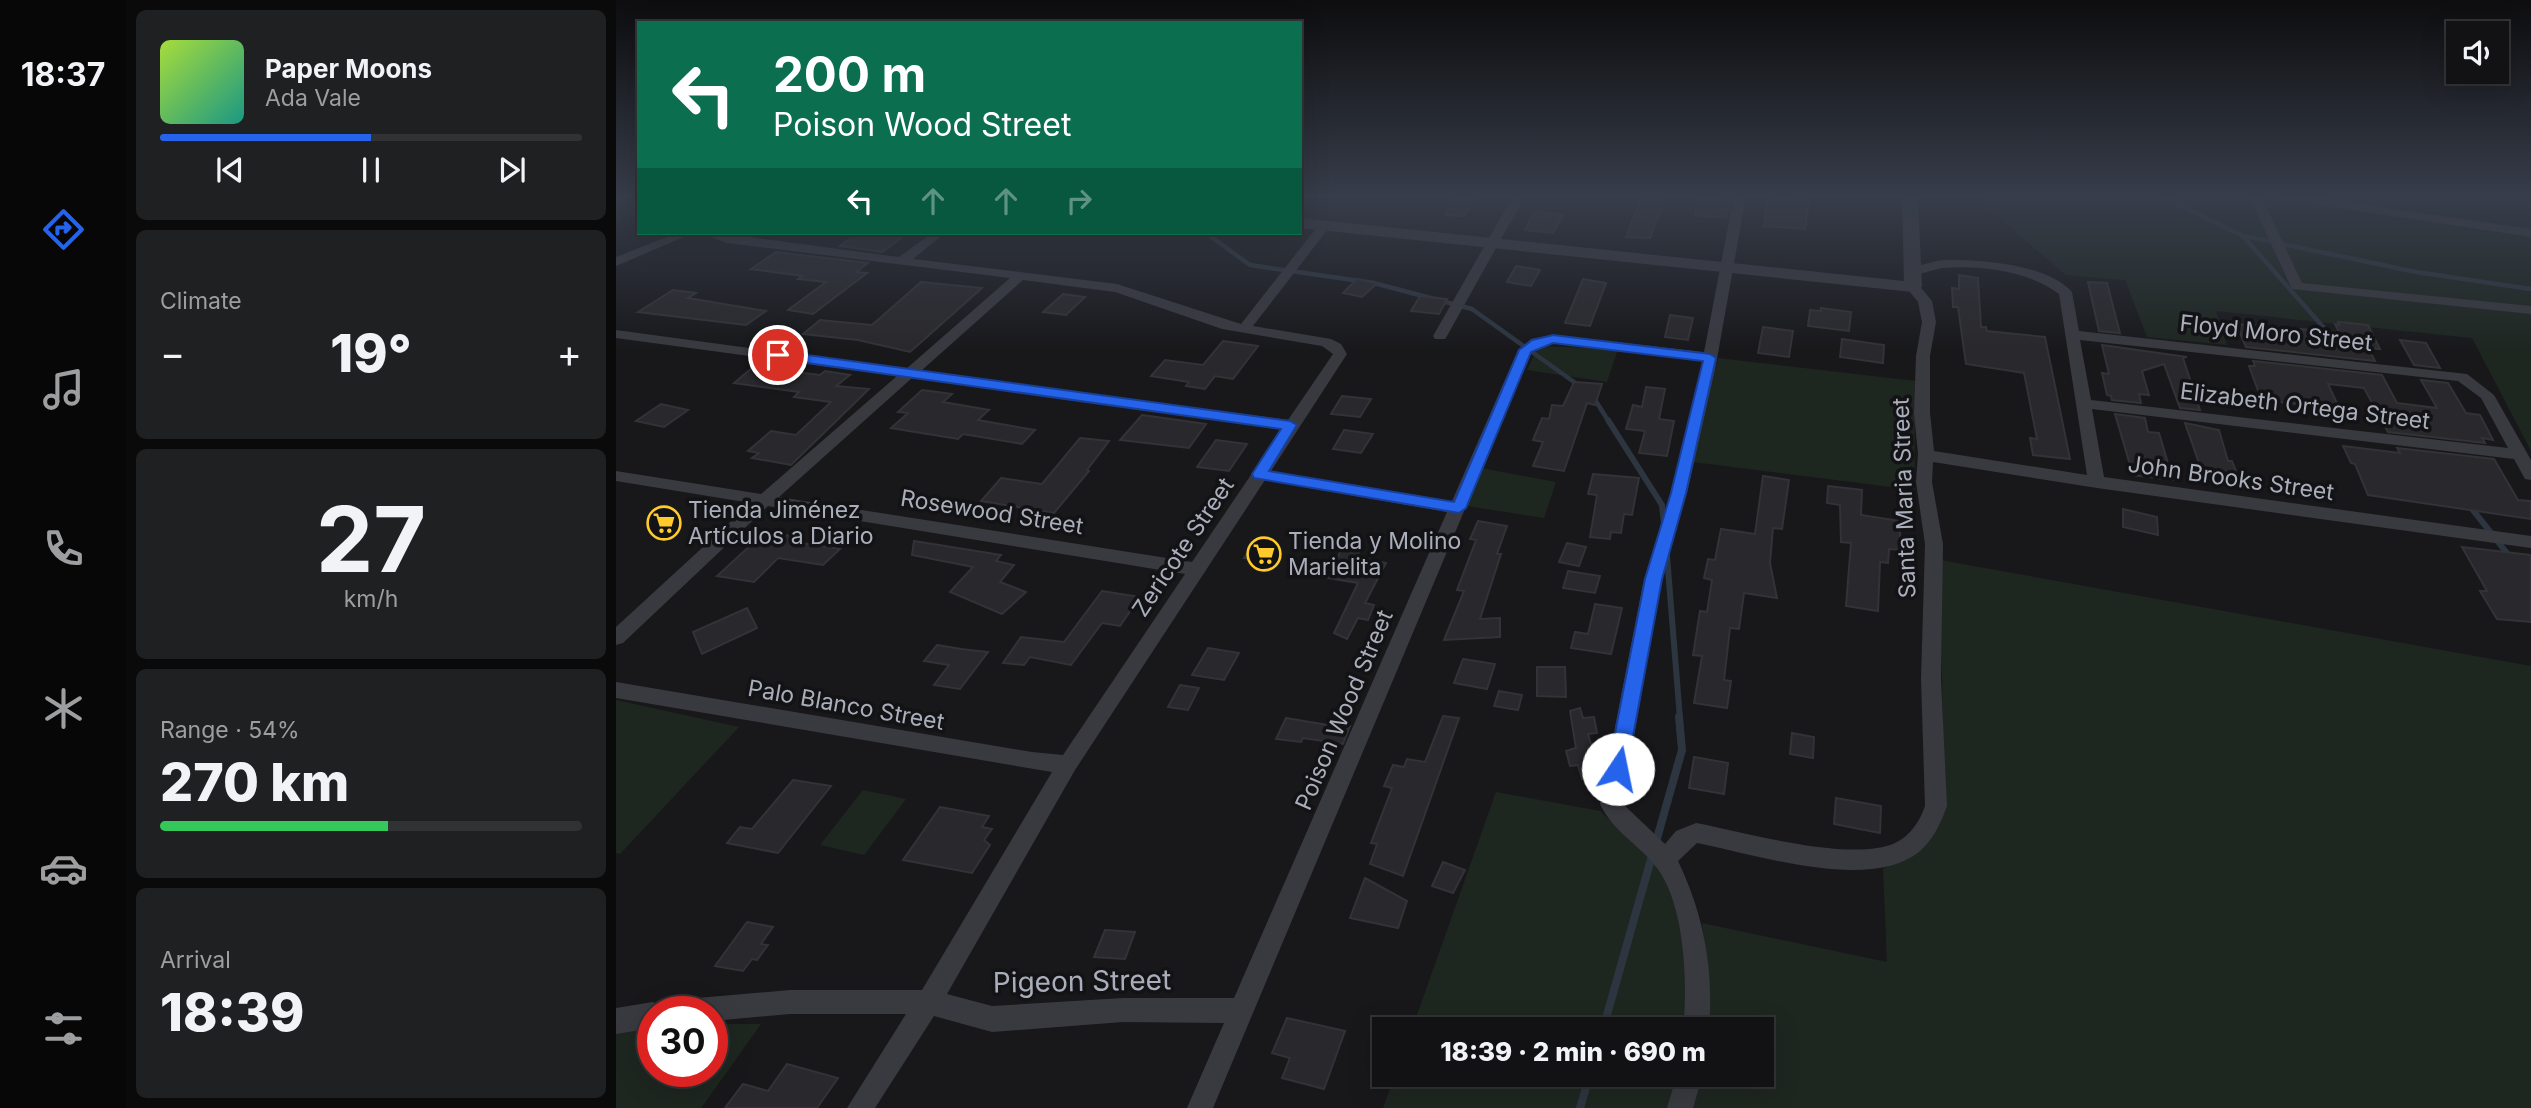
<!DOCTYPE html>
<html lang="en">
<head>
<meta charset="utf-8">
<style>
  body { margin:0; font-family:Inter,sans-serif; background:#1f2022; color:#f1f3f6; height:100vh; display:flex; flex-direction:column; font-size:26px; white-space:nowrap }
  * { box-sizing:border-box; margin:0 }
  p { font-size:23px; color:#9c9ea0 }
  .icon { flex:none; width:38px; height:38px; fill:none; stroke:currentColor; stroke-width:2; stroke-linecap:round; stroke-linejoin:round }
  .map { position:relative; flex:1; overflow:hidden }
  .side { display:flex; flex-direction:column; gap:10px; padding:10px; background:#0a0a0b; width:490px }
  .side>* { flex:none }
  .banner { position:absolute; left:21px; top:21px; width:665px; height:214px; border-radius:0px; box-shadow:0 7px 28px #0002,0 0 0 2px #313234; background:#0b6e4f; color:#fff; overflow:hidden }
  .buttons { position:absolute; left:1830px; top:21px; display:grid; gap:14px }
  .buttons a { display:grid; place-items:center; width:63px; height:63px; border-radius:0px; background:#121214; box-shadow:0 7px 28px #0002,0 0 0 2px #313234; font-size:35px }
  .speed { position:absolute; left:21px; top:996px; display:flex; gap:14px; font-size:35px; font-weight:700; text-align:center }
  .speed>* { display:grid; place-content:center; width:91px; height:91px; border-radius:50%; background:#121214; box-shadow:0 7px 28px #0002,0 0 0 2px #313234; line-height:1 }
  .speed .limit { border:10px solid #d22; background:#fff; color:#111 }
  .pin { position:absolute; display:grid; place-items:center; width:60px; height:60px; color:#fff; margin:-30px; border:4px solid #fff; border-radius:50%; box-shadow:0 2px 7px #0007 }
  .me { position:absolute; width:77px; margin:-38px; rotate:11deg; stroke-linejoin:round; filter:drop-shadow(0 0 5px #0008) }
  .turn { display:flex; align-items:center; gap:24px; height:147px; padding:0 21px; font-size:32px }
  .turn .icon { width:91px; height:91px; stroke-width:2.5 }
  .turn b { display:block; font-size:49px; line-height:60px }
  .lanes { display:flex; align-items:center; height:66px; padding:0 21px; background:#0003; justify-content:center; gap:35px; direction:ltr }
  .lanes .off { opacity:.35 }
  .big { font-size:52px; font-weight:800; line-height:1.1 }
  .side .card { flex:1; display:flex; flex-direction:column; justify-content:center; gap:10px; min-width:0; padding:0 24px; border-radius:10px; background:#1f2022 }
  .side .dial { align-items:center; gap:0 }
  .dial b { font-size:91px; line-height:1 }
  .song { display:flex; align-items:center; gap:21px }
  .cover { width:84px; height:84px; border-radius:10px; background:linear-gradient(135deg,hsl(80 70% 55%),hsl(170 70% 35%)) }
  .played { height:7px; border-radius:4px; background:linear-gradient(90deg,#2563eb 50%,#313234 50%) }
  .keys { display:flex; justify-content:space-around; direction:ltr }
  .heat { display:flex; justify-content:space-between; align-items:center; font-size:38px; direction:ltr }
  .charge { height:10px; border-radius:5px; background:linear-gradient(90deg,#34c759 54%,#313234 0) }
  .trip { position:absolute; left:756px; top:1017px; width:402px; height:70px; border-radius:0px; background:#121214; box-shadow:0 7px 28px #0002,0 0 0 2px #313234; font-weight:800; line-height:70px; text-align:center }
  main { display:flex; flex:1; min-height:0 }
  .tab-bar { display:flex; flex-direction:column; width:126px; justify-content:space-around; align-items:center; background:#070708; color:#9c9ea0 }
  .tab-bar .icon { width:49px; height:49px }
  .tab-bar .active { color:#2563eb }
  .tab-bar b { font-size:32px; color:#f1f3f6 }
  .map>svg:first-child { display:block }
  .green { fill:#1e2620 }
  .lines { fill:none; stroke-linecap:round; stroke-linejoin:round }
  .stream-far2 { stroke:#2d3640; stroke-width:4.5 }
  .stream-far1 { stroke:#2d3640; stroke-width:6 }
  .stream { stroke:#2d3640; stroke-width:8 }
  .building { fill:#29282c; stroke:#333237; stroke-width:2 }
  .minor { fill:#393940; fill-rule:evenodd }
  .tertiary { fill:#393940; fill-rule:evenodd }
  .secondary { fill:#474850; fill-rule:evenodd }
  .route { fill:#2563eb; stroke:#184099; stroke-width:2 }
  .labels { text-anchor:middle; stroke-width:7; stroke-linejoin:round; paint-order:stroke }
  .street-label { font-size:23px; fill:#aaaebb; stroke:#131316 }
  .poi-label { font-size:23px; fill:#aaaebb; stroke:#131316; text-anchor:start }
  .near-street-label { font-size:28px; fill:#aaaebb; stroke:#131316 }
</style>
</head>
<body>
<main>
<nav class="tab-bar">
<b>18:37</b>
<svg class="icon active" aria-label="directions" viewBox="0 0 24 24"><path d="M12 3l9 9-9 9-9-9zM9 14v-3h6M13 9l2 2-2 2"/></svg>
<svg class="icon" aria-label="music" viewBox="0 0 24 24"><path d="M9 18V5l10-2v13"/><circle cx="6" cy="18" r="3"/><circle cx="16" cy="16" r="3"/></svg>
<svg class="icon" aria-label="phone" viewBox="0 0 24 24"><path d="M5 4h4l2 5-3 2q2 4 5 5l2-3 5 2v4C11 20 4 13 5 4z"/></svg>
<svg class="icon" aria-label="climate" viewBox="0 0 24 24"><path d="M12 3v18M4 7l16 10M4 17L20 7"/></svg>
<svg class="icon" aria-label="car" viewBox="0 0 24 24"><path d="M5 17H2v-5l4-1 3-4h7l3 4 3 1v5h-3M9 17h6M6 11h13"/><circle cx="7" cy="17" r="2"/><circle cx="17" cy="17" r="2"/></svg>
<svg class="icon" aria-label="filters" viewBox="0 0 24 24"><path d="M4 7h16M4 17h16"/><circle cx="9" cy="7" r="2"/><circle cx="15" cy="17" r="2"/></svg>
</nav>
<section class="side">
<div class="card">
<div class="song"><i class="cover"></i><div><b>Paper Moons</b><p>Ada Vale</p></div></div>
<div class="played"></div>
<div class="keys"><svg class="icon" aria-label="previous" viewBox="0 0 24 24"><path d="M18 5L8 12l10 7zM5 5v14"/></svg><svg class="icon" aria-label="pause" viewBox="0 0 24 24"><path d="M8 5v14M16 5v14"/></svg><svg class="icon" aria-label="next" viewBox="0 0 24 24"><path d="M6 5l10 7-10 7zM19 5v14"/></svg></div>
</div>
<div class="card"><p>Climate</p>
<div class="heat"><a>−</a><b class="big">19°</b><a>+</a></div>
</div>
<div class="card dial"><b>27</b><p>km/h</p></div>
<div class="card"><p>Range · 54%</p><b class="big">270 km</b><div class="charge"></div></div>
<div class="card"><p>Arrival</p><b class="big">18:39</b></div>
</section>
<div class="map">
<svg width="1915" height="1108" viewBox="0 0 1915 1108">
  <rect width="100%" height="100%" fill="#18181b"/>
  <!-- green -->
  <g class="green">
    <path d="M0,196H23V213L0,222Z"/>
    <path d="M1357,196H1915V451L1856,338L1600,311L1611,345L1531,337L1509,280L1450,275Z"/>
    <path d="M922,346L1002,349L991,382L911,370Z"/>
    <path d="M1102,358L1300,381C1299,417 1298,454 1299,490L1077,462Z"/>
    <path d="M865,468L940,482L928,518L851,506Z"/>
    <path d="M1324,560L1915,666V1108H1072L1081,1075L1146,1074V1029H1087L1092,970L1086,923L1271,962L1267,868L1291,858L1328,797Z"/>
    <path d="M0,700L123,727L4,854L0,853Z"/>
    <path d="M247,790L290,799L248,855L204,845Z"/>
    <path d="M880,792L984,811L1047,870L1073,941L1070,1029H796Z"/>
    <path d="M0,1024H37V1071H96V1024H145L85,1108H0Z"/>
    <path d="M779,1075H1064L1057,1108H767Z"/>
  </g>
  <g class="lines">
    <!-- stream-far2 -->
    <g class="stream-far2">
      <path d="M1544,196L1627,236L1716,337"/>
      <path d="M590,233L634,265L758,283L856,309L965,387"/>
      <path d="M1628,236L1800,272L1915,289"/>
      <path d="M976,395L993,422"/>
    </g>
    <!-- stream-far1 -->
    <g class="stream-far1">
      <path d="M992,420L1046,505L1048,524"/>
      <path d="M1853,505L1894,557"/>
      <path d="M1051,556L1064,719"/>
    </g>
    <!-- stream -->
    <g class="stream">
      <path d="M1040,842L1066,750L1063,717"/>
      <path d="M987,1029L1037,852"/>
      <path d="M964,1108L974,1074"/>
    </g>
  </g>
  <!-- building -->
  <g class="building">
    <path d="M1026,196H1050L1034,238L1010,237Z"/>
    <path d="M1175,196H1194L1189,229L1148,226L1151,201L1156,202V197L1175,199Z"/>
    <path d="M839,198L859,200L848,216L829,215Z"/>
    <path d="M1084,198L1114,201L1110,218L1079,215Z"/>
    <path d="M918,211L947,215L937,233L909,230Z"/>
    <path d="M241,233H292L266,252L224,246Z"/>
    <path d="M160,252L252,263L240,272L251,273L197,314L172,310L210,282L182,279L186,276L135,269Z"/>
    <path d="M900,266L924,270L915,286L891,282Z"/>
    <path d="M1343,275L1362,278L1365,327H1370L1371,331L1429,337L1454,459L1417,455L1414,438L1421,439L1408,373L1350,364L1342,307H1337L1336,288L1343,289Z"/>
    <path d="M741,279L761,283L746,297L727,293Z"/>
    <path d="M967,279L990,283L974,326L949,323Z"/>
    <path d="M305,282L366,288L294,352L242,340L187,334L204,320L256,325Z"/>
    <path d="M1472,282L1491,283L1504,333L1483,331Z"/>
    <path d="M57,290L80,293L72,298L150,311L130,325L22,312Z"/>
    <path d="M447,294L469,297L450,315L427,312Z"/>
    <path d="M804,296L831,299L823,314L795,311Z"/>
    <path d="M1205,308L1235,312L1233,331L1192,326L1194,310L1205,311Z"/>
    <path d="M1054,315L1077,318L1072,340L1049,337Z"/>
    <path d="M1722,322L1752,325L1764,349L1752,348L1759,361L1630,347L1620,324L1723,332L1719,324L1723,325Z"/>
    <path d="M1147,327L1177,331L1173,357L1142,353Z"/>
    <path d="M1226,339L1268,345L1267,363L1224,357Z"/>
    <path d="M1784,340L1810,343L1824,368L1798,365Z"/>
    <path d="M607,341L642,346L617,379L599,376L589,389L570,386L573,382L535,376L549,360L587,365Z"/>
    <path d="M1486,345L1571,357L1567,358L1584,410L1564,408L1548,364L1526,371L1533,395L1523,394L1525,403L1496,400L1495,396L1491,395L1486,373L1493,374Z"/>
    <path d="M1637,361L1766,375L1781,403L1821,408L1805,380L1832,383L1850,413L1864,415L1877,440L1866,438L1869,443L1772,432L1748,388L1712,384L1727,416L1702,413L1699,406L1654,401L1652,397L1644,396L1633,366H1639Z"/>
    <path d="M137,367L204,375L209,371L234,375L220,386L253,389L175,465L136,458L143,453L132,451L155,431L180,435L215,402L178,397L183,392L118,383Z"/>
    <path d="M958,382L986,384L979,405L971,403L948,471L917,466L927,442L917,440L926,418L933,419L936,405L947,406Z"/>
    <path d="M1030,387L1049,389L1043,419L1058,421L1051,456L1023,453L1029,431L1010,429L1017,405L1026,407Z"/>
    <path d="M306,390L336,394L327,402L373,410L362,420L419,430L406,444L347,434L342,439L275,428L292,413L282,412Z"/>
    <path d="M726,396L755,399L744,417L715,414Z"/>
    <path d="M45,404L72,410L48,427L20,421Z"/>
    <path d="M1499,414L1529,418L1532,432L1543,433L1557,480L1517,475Z"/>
    <path d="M526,415L590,424L573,448L504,440Z"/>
    <path d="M1569,423L1603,430L1612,461H1616L1625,484L1589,480Z"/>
    <path d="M728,430L757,434L745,453L717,449Z"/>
    <path d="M464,438L493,441L471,470L473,471L438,513L365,501L385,478L426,484Z"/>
    <path d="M600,440L631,444L613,471L581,467Z"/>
    <path d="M1727,446L1784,453L1781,448L1878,459L1902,500L1915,501V519L1752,495L1739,464L1735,463Z"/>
    <path d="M977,474L1023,478L1016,515L1008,514L1005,533L995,532L994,539L974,537L981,495L972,494Z"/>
    <path d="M1147,476L1173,480L1166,529L1157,528L1154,563L1161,598L1128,593L1123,629L1114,628L1108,680L1115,681L1111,708L1078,703L1086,656L1077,655L1084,611L1091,612L1096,580L1088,578L1092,559L1099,560L1105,529L1139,534Z"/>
    <path d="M1212,486L1246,490L1245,515L1284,521V550L1273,549L1272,563L1264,562L1262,611L1230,606L1235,543L1225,542L1224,505L1211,503Z"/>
    <path d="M1507,509L1541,517L1542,535L1507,527Z"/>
    <path d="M862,521L891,526L881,554H885L864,619L884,618V637L828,640L848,591L841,590L860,540L854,539Z"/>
    <path d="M149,532L184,537L179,542L224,549L207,565L162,558L138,582L101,576Z"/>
    <path d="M640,540L661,544L650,562L628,558Z"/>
    <path d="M298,541L385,555L380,561L398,565L384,582L410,592L386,614L334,592L357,567L296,555Z"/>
    <path d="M951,543L970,547L963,566L943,562Z"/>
    <path d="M727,546L745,549L740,557L770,563L749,603L758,605L752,620L742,618L731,639L718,633L742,583L712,578Z"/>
    <path d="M1846,547L1915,555V622L1881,619L1864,591H1871Z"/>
    <path d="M952,571L984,576L979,593L947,588Z"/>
    <path d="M486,591L524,597L504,626L486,623L455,665L414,657L408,665L387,663L405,637L448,642Z"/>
    <path d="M979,604L1006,608L995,654L955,648L959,632L972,634Z"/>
    <path d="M131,608L141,628L86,654L77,632Z"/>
    <path d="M321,645L345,649L372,652L344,689L318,685L333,665L308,661Z"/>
    <path d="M592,648L623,653L608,680L576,675Z"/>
    <path d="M847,659L879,664L871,689L838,683Z"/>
    <path d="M921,667H949L950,697L921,696Z"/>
    <path d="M564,685L583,688L572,710L552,707Z"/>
    <path d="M883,691L906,695L902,710L878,706Z"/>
    <path d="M964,708L967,718L978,717L981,733L972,734L984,775L966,779L962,765L954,766L950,751L960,748L954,711Z"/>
    <path d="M827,716L843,718L787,876L754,864L761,844L755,843L776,788L768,786L777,765L788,767L791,759L809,762Z"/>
    <path d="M670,718L712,725L734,726L727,744L687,738L685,742L660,739Z"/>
    <path d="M1176,733L1198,737L1197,758L1174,754Z"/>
    <path d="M1078,757L1112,763L1108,794L1073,788Z"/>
    <path d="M177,780L215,786L162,853L111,843L124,827L136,829Z"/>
    <path d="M1220,798L1265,806L1264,833L1218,824Z"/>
    <path d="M324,807L373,816L366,827L376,829L368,840L374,845L356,873L287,860Z"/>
    <path d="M827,862L849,870L837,893L816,886Z"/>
    <path d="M749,878L791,901L782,928L734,918Z"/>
    <path d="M131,922L157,927L145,944L152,945L141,960L136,959L127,971L99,966Z"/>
    <path d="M489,930L519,932L509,959L478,957Z"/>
    <path d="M671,1018L729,1031L708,1089L666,1078L674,1058L656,1053Z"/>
    <path d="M171,1064L222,1078L201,1108H109L127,1084L152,1091Z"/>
  </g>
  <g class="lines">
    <!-- minor -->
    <g class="minor">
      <path d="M897,196H909L831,336L829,339H819L817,336Z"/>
      <path d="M1118,196H1130L1099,370L1071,493L1046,579L1006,803L1049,844L1060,831L1080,823C1128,832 1235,863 1279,843C1294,836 1304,821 1309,806L1305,679L1309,544L1300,482L1302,454L1298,413L1300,356L1306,322L1302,302L1290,287L1292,284H1302L1316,301L1320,322L1314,356V413L1318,451L1471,475L1443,294C1413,271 1365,265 1328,268C1317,269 1306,274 1296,276L1290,272L1291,269C1304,266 1316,261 1329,260C1365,259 1431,264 1456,292L1463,331L1851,374L1878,395L1915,460V480L1909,479L1898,459L1476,409L1488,477L1915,536V548L1481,488L1317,462L1316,482L1327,544L1325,679L1331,806C1325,823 1317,840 1303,852C1253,892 1138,854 1081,843L1062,861C1088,915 1098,970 1093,1029H1067C1072,984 1069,905 1041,868C1023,844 997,832 984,804L1028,579L1055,493L1087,360L937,343L924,345L915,352L597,1108H571L608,1023L507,1022L376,1032L318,1016L259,1108H231L290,1014H174L96,1021V1012H37V1028L0,1034V1008L37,1002L47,1009L49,1003L58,1000L174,990H306L436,772L0,698V682L416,752L447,755L569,574L152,506L7,643L0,645V627L135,503L0,481V471L145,494L281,376L0,338V330L290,369L394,278L111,243L84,233H103L283,257L316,233H329L297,259L501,284L625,324L704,223H712V229L637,326L715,339L725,344L731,354L655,471L836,501L902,350L915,339L937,335L1088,352ZM407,280L499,292L606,329L706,346L717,354L672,420L305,371ZM1464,340L1842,381L1865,398L1892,448L1475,400ZM296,378L666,429L576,562L163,497ZM649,480L831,512L618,998H507L376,1006L331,994L459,770Z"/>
      <path d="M1633,196H1645L1686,283L1915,306V314L1676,289Z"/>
      <path d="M1657,196H1688L1915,229V237L1663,199Z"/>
      <path d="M61,233H77L0,266V257Z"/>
      <path d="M1061,1074H1087L1077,1108H1051Z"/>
    </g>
    <!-- tertiary -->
    <path class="tertiary" d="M1286,196H1302L1306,287L1297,292L684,228V218L1288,281Z"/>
    <!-- secondary -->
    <path class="secondary" d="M0,196H11L0,202Z"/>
  </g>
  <!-- sky -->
  <linearGradient id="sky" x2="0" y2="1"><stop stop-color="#0d0d0f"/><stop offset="0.56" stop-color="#373d4a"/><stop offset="1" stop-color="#373d4a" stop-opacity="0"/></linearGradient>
  <rect width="1915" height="351" fill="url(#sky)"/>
  <!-- route -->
  <path class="route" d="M937,335L1094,354L1100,358L1070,493L1046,579L1011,769L1008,775H995L992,769L1029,579L1055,493L1087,361L937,343L915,352L850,508L843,513L638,478L636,474L665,429L162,359L155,355L162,351L674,421L681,425L653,471L838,502L903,350L916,340Z"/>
  <!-- icons -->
  <defs>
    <symbol id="supermarket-ring" viewBox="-11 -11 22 22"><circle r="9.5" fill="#131316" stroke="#ffcb2c" stroke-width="1.5"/><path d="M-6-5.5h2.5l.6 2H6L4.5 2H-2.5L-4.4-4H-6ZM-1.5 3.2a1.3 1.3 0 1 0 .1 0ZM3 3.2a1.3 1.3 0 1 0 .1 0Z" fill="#ffcb2c"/></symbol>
  </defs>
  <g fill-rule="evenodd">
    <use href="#supermarket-ring" x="29" y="504" width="38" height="38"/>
    <use href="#supermarket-ring" x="629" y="535" width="38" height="38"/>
  </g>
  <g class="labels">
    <!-- street labels -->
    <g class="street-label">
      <text transform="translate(1660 333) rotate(6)" y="8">Floyd Moro Street</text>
      <text transform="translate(1689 406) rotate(7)" y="8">Elizabeth Ortega Street</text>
      <text transform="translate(1615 478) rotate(8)" y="8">John Brooks Street</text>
      <text transform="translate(1288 498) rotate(-92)" y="8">Santa Maria Street</text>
      <text transform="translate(376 512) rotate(9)" y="8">Rosewood Street</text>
      <text transform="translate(567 547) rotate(-56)" y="8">Zericote Street</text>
      <text transform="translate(230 705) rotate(10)" y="8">Palo Blanco Street</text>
      <text transform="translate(728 710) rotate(-67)" y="8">Poison Wood Street</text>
    </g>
    <!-- poi labels -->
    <g class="poi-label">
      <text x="72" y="518">Tienda Jiménez<tspan x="72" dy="26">Artículos a Diario</tspan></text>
      <text x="672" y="549">Tienda y Molino<tspan x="672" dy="26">Marielita</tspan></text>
    </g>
    <!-- near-street labels -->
    <g class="near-street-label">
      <text transform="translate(466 981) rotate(-1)" y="10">Pigeon Street</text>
    </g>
  </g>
</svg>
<div class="buttons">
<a><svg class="icon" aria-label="sound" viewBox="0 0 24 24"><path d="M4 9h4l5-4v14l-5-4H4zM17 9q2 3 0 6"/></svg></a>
</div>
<div class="speed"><div class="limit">30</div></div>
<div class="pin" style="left:162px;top:355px;background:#d93025"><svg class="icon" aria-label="arrive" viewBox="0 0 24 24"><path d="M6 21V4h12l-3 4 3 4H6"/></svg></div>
<svg class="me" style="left:1002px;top:769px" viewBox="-20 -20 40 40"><circle r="19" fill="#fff"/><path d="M0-13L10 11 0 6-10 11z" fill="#2563eb"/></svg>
<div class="trip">18:39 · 2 min · 690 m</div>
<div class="banner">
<div class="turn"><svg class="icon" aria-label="left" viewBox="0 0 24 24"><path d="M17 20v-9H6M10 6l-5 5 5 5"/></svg><div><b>200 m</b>Poison Wood Street</div></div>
<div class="lanes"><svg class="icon" aria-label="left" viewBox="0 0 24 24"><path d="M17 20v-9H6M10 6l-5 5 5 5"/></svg><svg class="icon off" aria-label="ahead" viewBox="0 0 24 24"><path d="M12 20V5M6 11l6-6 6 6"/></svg><svg class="icon off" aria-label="ahead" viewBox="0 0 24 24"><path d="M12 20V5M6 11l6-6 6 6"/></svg><svg class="icon off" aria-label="right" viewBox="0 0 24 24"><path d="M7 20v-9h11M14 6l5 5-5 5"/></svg></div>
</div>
</div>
</main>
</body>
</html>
